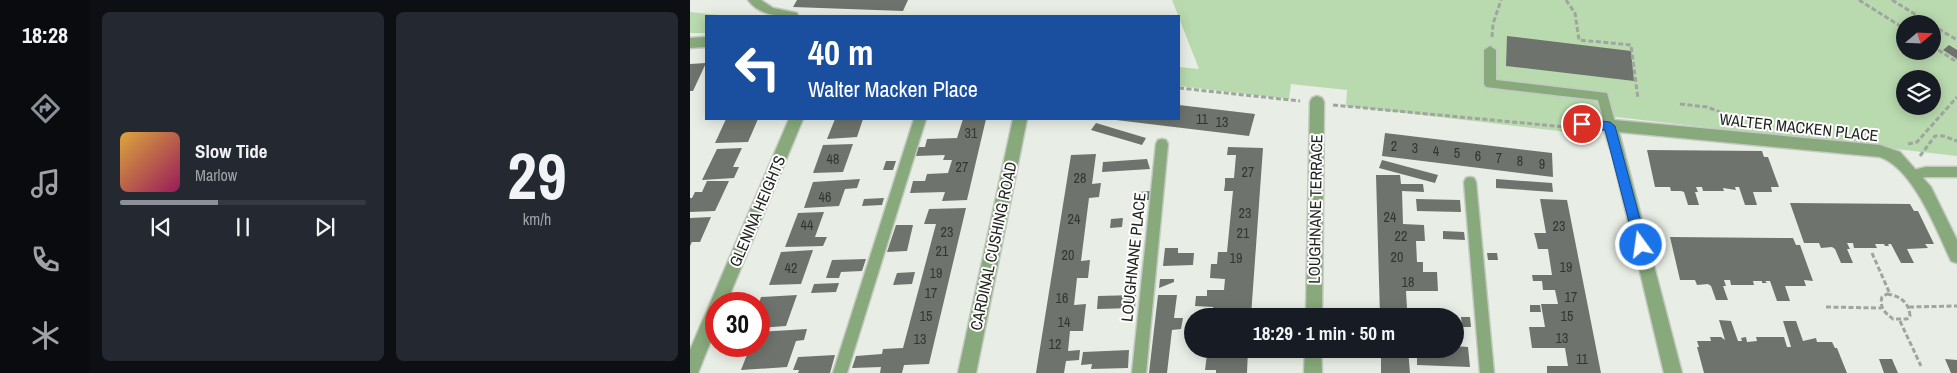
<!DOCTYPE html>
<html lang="en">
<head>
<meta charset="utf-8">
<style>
  body { margin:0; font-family:"Archivo Narrow",sans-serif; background:#242831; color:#f1f3f6; height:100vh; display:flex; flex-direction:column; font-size:19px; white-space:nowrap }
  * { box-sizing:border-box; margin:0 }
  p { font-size:16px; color:#9ea1a6 }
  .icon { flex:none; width:28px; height:28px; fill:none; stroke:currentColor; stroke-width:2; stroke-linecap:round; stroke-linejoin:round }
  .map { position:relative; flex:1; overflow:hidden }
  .sheet { display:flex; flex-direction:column; gap:12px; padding:12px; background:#0d0f14; width:600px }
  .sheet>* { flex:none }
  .guide { position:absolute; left:15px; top:15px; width:475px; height:105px; border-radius:0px; box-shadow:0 2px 12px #0003; background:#1a4fa0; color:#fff; overflow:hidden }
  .needle { width:32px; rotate:71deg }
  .buttons { position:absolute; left:1206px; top:15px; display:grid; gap:10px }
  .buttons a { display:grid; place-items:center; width:45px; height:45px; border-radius:50%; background:#171b24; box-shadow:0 2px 12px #0003; font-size:25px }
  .speed { position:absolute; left:15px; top:292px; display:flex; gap:10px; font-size:25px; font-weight:700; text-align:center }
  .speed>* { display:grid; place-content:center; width:65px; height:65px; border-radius:50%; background:#171b24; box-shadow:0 2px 12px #0003; line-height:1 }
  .speed .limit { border:8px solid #d22; background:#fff; color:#111 }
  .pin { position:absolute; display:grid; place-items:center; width:42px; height:42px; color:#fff; margin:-21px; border:2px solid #fff; border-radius:50%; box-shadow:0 1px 5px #0007 }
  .me { position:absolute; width:55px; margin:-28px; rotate:346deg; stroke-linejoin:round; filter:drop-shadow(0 0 4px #0008) }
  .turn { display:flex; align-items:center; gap:18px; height:105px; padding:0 20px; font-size:22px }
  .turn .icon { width:65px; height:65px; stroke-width:2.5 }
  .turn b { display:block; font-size:35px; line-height:42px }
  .sheet .tile { flex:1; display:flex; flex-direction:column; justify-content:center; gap:8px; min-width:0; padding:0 18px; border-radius:8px; background:#242831 }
  .sheet .dial { align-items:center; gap:0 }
  .dial b { font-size:65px; line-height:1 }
  .song { display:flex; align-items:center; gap:15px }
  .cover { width:60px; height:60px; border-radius:8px; background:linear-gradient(135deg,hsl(40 70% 55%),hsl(330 70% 35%)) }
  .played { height:5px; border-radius:2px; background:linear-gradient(90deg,#8c9099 40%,#363941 40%) }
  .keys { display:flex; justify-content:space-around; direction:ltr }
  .sheet .tiles { flex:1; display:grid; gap:12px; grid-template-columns:repeat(2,1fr) }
  .trip { position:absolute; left:494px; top:308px; width:280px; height:50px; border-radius:25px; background:#171b24; box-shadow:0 2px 12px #0003; font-weight:700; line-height:50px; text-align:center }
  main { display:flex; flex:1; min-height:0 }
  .menu { display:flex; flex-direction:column; width:90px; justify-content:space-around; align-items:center; background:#090b0e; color:#9ea1a6 }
  .menu .icon { width:35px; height:35px }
  .menu .active { color:#8c9099 }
  .menu b { font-size:22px; color:#f1f3f6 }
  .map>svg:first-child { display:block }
  .green { fill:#b9d9ae; fill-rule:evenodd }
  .building { fill:#6e736d }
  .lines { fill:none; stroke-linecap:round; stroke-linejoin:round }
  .lane-casing { stroke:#c4c9c2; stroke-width:3 }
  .street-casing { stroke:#c4c9c2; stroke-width:3 }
  .path { stroke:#a0a59f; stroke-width:3; stroke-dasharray:5 2.5; stroke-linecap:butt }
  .lane { fill:#87a97b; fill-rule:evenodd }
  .street { fill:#87a97b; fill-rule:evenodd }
  .route { fill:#1a73e8; stroke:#114b97 }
  .labels { text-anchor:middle; stroke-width:4; stroke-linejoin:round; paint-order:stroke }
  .number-label { font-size:14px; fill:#333632 }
  .street-label { font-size:16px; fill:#1f221f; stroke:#fff }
</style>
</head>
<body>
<main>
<nav class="menu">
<b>18:28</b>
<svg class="icon active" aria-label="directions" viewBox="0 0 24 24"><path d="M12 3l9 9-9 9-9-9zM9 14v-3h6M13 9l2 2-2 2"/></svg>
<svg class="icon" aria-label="music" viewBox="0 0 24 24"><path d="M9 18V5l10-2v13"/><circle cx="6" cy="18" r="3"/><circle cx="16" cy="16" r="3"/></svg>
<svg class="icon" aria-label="phone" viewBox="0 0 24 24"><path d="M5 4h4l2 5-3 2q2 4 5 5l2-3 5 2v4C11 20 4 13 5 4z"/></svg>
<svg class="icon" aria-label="climate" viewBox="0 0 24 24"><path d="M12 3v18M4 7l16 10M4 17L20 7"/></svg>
</nav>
<section class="sheet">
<div class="tiles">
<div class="tile">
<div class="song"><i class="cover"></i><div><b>Slow Tide</b><p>Marlow</p></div></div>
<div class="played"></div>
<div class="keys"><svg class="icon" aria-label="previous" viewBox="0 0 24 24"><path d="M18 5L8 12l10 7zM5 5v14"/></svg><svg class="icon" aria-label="pause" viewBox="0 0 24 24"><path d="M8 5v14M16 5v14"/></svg><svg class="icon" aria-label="next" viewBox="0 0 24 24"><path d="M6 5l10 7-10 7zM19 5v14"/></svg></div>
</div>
<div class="tile dial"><b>29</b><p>km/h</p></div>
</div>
</section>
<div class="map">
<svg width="1267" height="373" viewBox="0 0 1267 373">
  <rect width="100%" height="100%" fill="#e8eee6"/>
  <!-- green -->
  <g class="green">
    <path d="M482,0H1267V156L900,114L901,119L882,116L886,133L656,106L657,90L601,84L599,99L489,86V67L509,69ZM1215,24H1242V51H1215ZM1215,79H1242V106H1215Z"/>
    <path d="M0,12L39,16H16V33H0Z"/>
  </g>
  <!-- building -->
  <g class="building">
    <path d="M107,0H218L213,11L103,7Z"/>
    <path d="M817,36L941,51L944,81L816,66Z"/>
    <path d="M1259,45L1267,50V59L1253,50Z"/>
    <path d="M16,63L3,91H0V64Z"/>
    <path d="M489,105L565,114L559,136L426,120L489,119Z"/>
    <path d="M36,119H68L58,142L25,143Z"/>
    <path d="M145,119H173L167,137L137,139Z"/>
    <path d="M273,119H296L277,200L252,201L255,192L220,193L223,181H235L237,174L258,173L262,160H253L255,155L226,156L228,147H235L237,139L267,138Z"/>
    <path d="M406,123L456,138L452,145L401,130Z"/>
    <path d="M695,133L862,153L863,177L692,156Z"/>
    <path d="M163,144L153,172L123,173L133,145Z"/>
    <path d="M538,147L573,148L561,316H514V312H523V307L505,306L506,296H517V290H534L535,279L520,278L521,264H527L528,252H537L543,191H534L535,184V178H544L546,155H537Z"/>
    <path d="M52,148L43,167H49L44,178L12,180L27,149Z"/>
    <path d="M957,150L1072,151L1074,157H1078L1089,187H1081L1082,192H1063L1067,205H1055L1049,187H1045L1046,190L1033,188L1034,191H1013L1012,187H1006L1008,192H1005L1009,205H998L994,192L991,191H981L980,187H965Z"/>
    <path d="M406,154L402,184L411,183L409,197L399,198L391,261L400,260L398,278H387L384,305L396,304L393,331H380L378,351L390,350L389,360L376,361L374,373H346L381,155Z"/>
    <path d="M457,159L460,169L412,172L413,162Z"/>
    <path d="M692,160L748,175L745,183L689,168Z"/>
    <path d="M196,161H206L203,170H193Z"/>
    <path d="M686,175H710L711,184H733L734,192L712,191L713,224L734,225L735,241H726L727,262H733V272H747L748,291H716L717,309H727V316H690Z"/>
    <path d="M170,179L167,188L155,189L149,206L114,208L123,182Z"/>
    <path d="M806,179L862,183L863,192L806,188Z"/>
    <path d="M17,181H39L25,211L0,212V198H2L5,192H12Z"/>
    <path d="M460,191L459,200H448L449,192Z"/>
    <path d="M194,198L192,205L172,206L174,199Z"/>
    <path d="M726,199L770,200L771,212L727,211Z"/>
    <path d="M850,199L877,200L911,373H857V366H878L875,348H842L839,327H855L851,304H868L865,290H853L852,281H843L842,275H862L858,249H848L846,240L844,233H856Z"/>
    <path d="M1100,203L1220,204L1224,211H1228L1244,244H1235L1238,248L1217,249L1224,263H1211L1201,244H1198L1199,246H1195L1194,244H1185L1187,248H1164L1163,243H1157L1160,249H1157L1163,263H1151L1145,249L1142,247L1131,248L1129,243H1114Z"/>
    <path d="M276,208L239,364L214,365L212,373H190L191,367L162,368L166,356L192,354L193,349L213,348L246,224H234L239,209Z"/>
    <path d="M134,212L125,237H137L133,246L95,247L108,213Z"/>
    <path d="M21,217L10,242H2L0,246V218Z"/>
    <path d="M433,218L432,227L420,228L421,219Z"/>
    <path d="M206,225H223L217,251L197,252Z"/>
    <path d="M753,231L774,232L775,240L753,239Z"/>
    <path d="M980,237L1103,238L1106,245H1110L1123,281L1114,280L1116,286H1095L1100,301H1087L1080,281H1075L1077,283H1072V281H1063L1064,285H1041L1040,280H1034L1036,286H1033L1038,300H1026L1021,286L1018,284L1007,285L1005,280H990Z"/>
    <path d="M475,248H488V253H504L503,265L473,266Z"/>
    <path d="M123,250L111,284L79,285L91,252Z"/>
    <path d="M797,253H807L808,260H798Z"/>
    <path d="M176,259L172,271L151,272L149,278H136L142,260Z"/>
    <path d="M225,272L222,284L203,285L207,273Z"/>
    <path d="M470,279H484V282L469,288Z"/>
    <path d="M149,283L146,292L121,293L124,284Z"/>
    <path d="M107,295L96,326L69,328V303L71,297Z"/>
    <path d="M446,295L445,308L407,309L408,296Z"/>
    <path d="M468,295H487L484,318H493L491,329L482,330L477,373H459Z"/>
    <path d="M840,305H850L851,312H840Z"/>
    <path d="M771,317H780L781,327H772Z"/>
    <path d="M1029,320L1041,321L1048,341H1052L1051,338L1056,337L1057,342L1067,341L1066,337H1094L1097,347H1101L1099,340L1093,321H1106L1113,341L1126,338L1127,342H1142L1145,348H1147L1157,373H1014L1007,347H1009L1007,341H1021L1020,337H1031L1035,340Z"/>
    <path d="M117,329L114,340L106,341L97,367L51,370L58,352H54L56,346H69V332Z"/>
    <path d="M765,346L778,347L780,367L727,365V354L754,356L753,349H765Z"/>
    <path d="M528,349H558L557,373H526V370H515L517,354H528Z"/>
    <path d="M691,349H718L720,373H691Z"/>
    <path d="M439,350L438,368L401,369L402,364L391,365L393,352Z"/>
    <path d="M145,355L140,373H108L109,370H103L108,357Z"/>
    <path d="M1189,359H1202L1208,373H1194Z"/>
    <path d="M1255,359L1267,360V373H1261Z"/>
  </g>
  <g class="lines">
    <defs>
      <g id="lane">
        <path d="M58,0H71L83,8L107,13L108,16C90,17 70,16 58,0Z"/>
        <path d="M800,46L806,50V80L917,93L926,126L924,129H916L908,100L796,87L794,84V50Z"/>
        <path d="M224,119H236L157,373H143Z"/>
        <path d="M472,139L476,140L478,144L456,373H442L466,144L468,140Z"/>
        <path d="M1236,167H1267V177H1236L1223,180L1219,179L1217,175L1219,171Z"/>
        <path d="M780,177L784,178L786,182L804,373H790L774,182L776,178Z"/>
      </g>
      <g id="street">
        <path d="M16,37V47L0,48V38Z"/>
        <path d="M627,96L632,98L634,102L632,316H616L620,102L622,98Z"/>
        <path d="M892,117L1190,145L1210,152L1241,187L1267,240V263L1261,261C1247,231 1223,168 1190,157L929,132L992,373H974L922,154L914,131L887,127L885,123L887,119Z"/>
        <path d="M99,119H113L36,304H26V328L8,373H0V350Z"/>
        <path d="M323,119H337L286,373H268Z"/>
        <path d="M615,349H631L632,373H614Z"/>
      </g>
    </defs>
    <!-- lane casing -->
    <use href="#lane" class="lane-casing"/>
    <!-- street casing -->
    <use href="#street" class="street-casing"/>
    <!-- path -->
    <g class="path">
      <path d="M876,0L885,13L889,40L941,45L948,99"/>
      <path d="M1169,0L1215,29"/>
      <path d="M1202,0L1241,24"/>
      <path d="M1242,25L1267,40"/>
      <path d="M802,37L803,24L811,0"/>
      <path d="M1242,46L1267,62"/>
      <path d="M489,88L610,101"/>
      <path d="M990,104L1017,107L1052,120"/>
      <path d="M643,105L876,127"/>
      <path d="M1218,144L1227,142L1267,97"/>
      <path d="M1230,156L1245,136H1253L1267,141"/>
      <path d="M1182,253L1200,294"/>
      <path d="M1197,294C1210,296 1219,302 1220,316L1217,319H1203C1195,313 1189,307 1192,297Z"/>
      <path d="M1136,307L1191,308"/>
      <path d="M1219,307L1267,306"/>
      <path d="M1210,321L1231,366"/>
    </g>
    <!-- lane -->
    <use href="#lane" class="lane"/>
    <!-- street -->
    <use href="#street" class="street"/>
  </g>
  <!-- route -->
  <path class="route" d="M892,119L920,122L925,126L957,245L955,249L951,250L947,249L945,245L915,130L888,127L886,124Z"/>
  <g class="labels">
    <!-- number labels -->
    <g class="number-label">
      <text x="512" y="124">11</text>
      <text x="532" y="127">13</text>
      <text x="281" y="138">31</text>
      <text x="704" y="151">2</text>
      <text x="725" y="153">3</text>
      <text x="746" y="156">4</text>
      <text x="767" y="158">5</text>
      <text x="788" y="161">6</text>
      <text x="809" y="163">7</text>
      <text x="143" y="164">48</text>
      <text x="830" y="166">8</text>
      <text x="852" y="169">9</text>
      <text x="272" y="172">27</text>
      <text x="558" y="177">27</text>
      <text x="390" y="183">28</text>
      <text x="135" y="202">46</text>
      <text x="555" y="218">23</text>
      <text x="700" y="222">24</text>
      <text x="384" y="224">24</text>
      <text x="117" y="230">44</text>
      <text x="869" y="231">23</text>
      <text x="257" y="237">23</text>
      <text x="553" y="238">21</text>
      <text x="711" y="241">22</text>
      <text x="252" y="256">21</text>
      <text x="378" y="260">20</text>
      <text x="707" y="262">20</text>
      <text x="546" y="263">19</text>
      <text x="876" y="272">19</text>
      <text x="101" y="273">42</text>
      <text x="246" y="278">19</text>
      <text x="718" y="287">18</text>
      <text x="241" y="298">17</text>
      <text x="881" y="302">17</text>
      <text x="372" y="303">16</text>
      <text x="236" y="321">15</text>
      <text x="877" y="321">15</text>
      <text x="374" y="327">14</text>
      <text x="872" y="343">13</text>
      <text x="230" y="344">13</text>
      <text x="365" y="349">12</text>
      <text x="892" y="364">11</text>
    </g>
    <!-- street labels -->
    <g class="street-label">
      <text transform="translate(1109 127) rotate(6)" y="6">WALTER MACKEN PLACE</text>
      <text transform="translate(625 209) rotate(-89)" y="6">LOUGHNANE TERRACE</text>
      <text transform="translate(67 211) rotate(-67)" y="6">GLENINA HEIGHTS</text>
      <text transform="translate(303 246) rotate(-78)" y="6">CARDINAL CUSHING ROAD</text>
      <text transform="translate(443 257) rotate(-84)" y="6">LOUGHNANE PLACE</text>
    </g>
  </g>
</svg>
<div class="buttons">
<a><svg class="needle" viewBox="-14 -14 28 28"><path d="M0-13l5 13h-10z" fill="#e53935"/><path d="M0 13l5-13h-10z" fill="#9ea1a6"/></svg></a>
<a><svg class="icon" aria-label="layers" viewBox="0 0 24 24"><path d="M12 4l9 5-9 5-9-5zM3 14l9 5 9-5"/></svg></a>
</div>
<div class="speed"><div class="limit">30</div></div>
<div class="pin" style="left:892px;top:124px;background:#d93025"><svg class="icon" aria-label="arrive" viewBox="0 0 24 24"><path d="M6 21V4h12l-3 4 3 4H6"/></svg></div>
<svg class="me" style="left:951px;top:245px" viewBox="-20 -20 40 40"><circle r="17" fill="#1a73e8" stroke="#fff" stroke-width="3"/><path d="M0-11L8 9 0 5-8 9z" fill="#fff"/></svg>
<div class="trip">18:29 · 1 min · 50 m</div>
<div class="guide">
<div class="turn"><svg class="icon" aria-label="left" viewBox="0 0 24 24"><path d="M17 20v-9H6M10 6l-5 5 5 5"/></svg><div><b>40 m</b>Walter Macken Place</div></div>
</div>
</div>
</main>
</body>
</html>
